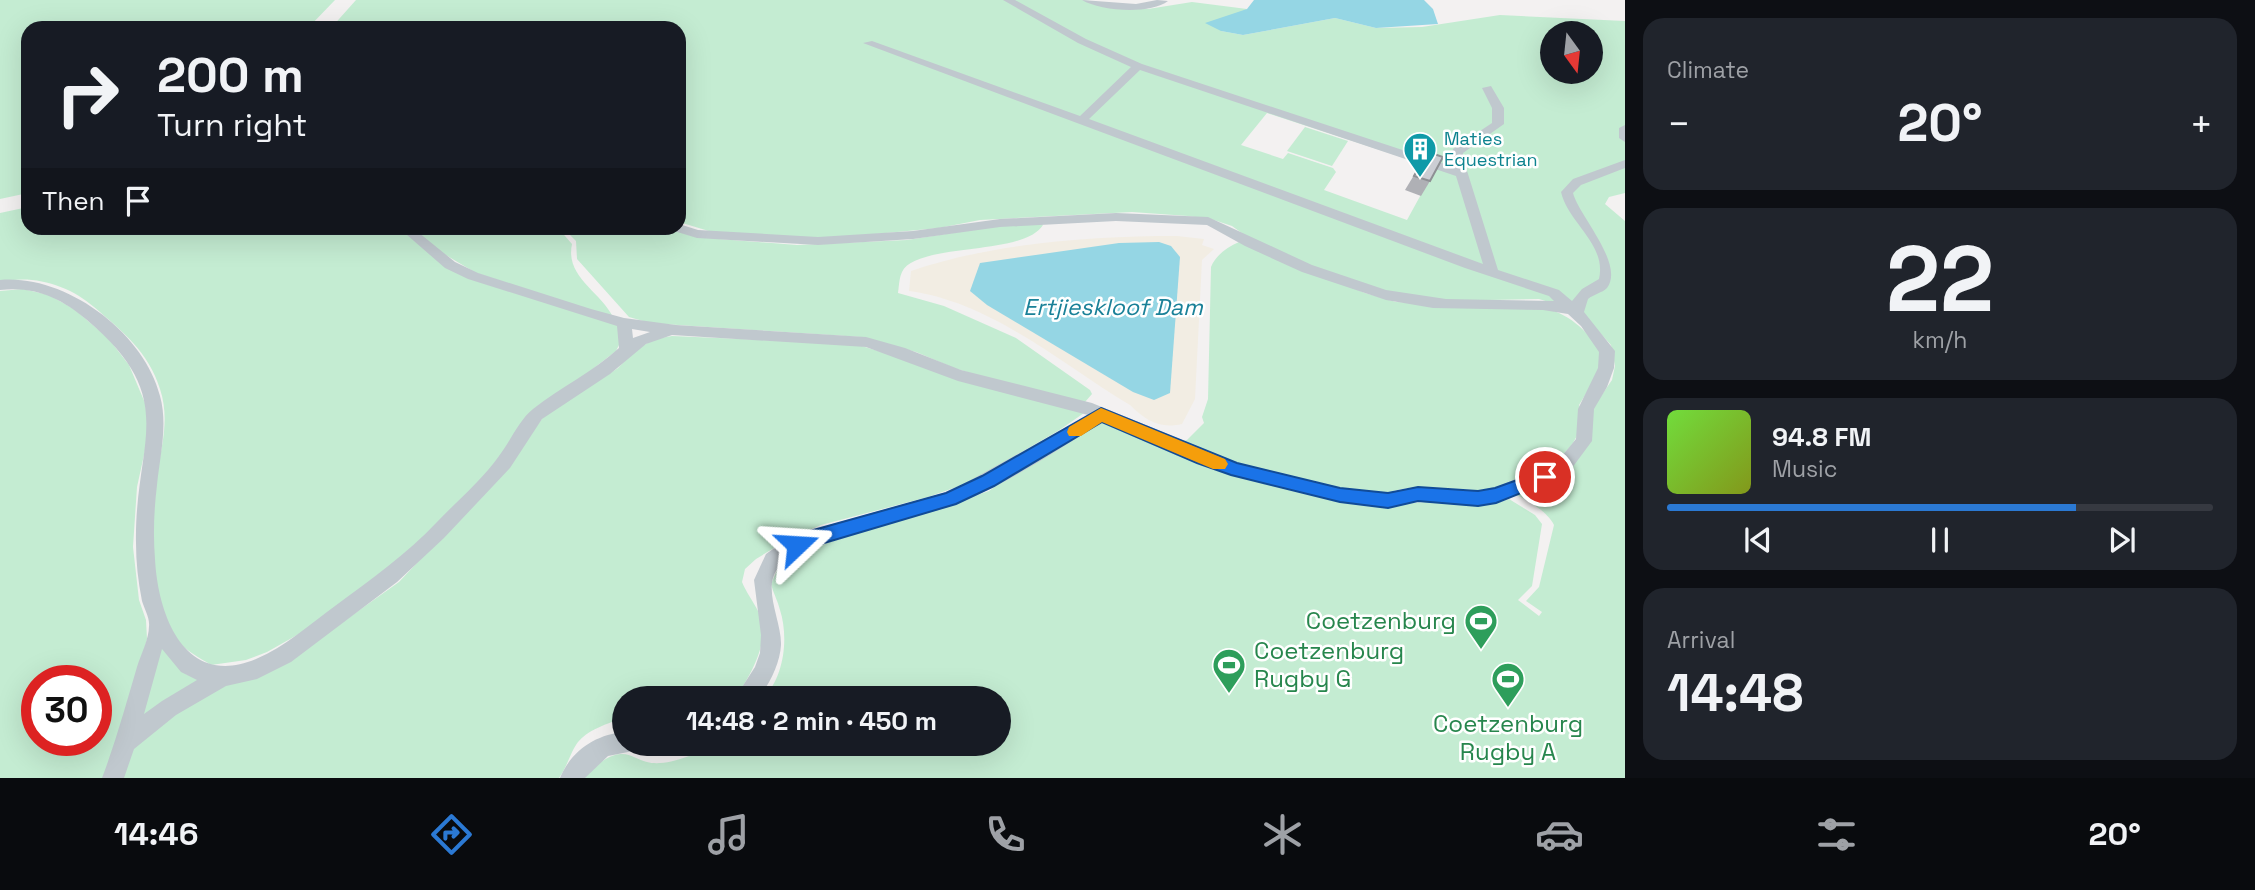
<!DOCTYPE html>
<html lang="en">
<head>
<meta charset="utf-8">
<style>
  body { margin:0; font-family:"Space Grotesk",sans-serif; background:#20242c; color:#f1f3f6; height:100vh; display:flex; flex-direction:column; font-size:26px; white-space:nowrap }
  * { box-sizing:border-box; margin:0 }
  p { font-size:23px; color:#9ea1a6 }
  .icon { flex:none; width:38px; height:38px; fill:none; stroke:currentColor; stroke-width:2; stroke-linecap:round; stroke-linejoin:round }
  .map { position:relative; flex:1; overflow:hidden }
  .drawer { display:flex; flex-direction:column; gap:18px; padding:18px; background:#0d0f14; width:630px }
  .drawer>* { flex:none }
  .banner { position:absolute; left:21px; top:21px; width:665px; height:214px; border-radius:21px; box-shadow:0 7px 28px #0002; background:#171b24; color:#f1f3f6; overflow:hidden }
  .needle { width:46px; rotate:165deg }
  .tools { position:absolute; left:1540px; top:21px; display:grid; gap:14px }
  .tools a { display:grid; place-items:center; width:63px; height:63px; border-radius:50%; background:#171b24; box-shadow:0 7px 28px #0002; font-size:35px }
  .speed { position:absolute; left:21px; top:665px; display:flex; gap:14px; font-size:35px; font-weight:700; text-align:center }
  .speed>* { display:grid; place-content:center; width:91px; height:91px; border-radius:50%; background:#171b24; box-shadow:0 7px 28px #0002; line-height:1 }
  .speed .limit { border:10px solid #d22; background:#fff; color:#111 }
  .pin { position:absolute; display:grid; place-items:center; width:60px; height:60px; color:#fff; margin:-30px; border:4px solid #fff; border-radius:50%; box-shadow:0 2px 7px #0007 }
  .me { position:absolute; width:77px; margin:-38px; rotate:70deg; stroke-linejoin:round; filter:drop-shadow(0 0 5px #0008) }
  .turn { display:flex; align-items:center; gap:24px; height:147px; padding:0 21px; font-size:32px }
  .turn .icon { width:91px; height:91px; stroke-width:2.5 }
  .turn b { display:block; font-size:49px; line-height:60px }
  .then { display:flex; align-items:center; height:66px; padding:0 21px; background:#0003; gap:14px; font-size:26px }
  .big { font-size:52px; font-weight:700; line-height:1.1 }
  .drawer .widget { flex:1; display:flex; flex-direction:column; justify-content:center; gap:10px; min-width:0; padding:0 24px; border-radius:21px; background:#20242c }
  .drawer .dial { align-items:center; gap:0 }
  .dial b { font-size:91px; line-height:1 }
  .song { display:flex; align-items:center; gap:21px }
  .cover { width:84px; height:84px; border-radius:10px; background:linear-gradient(135deg,hsl(100 70% 55%),hsl(70 70% 35%)) }
  .played { height:7px; border-radius:4px; background:linear-gradient(90deg,#2b79d3 75%,#363941 75%) }
  .keys { display:flex; justify-content:space-around; direction:ltr }
  .heat { display:flex; justify-content:space-between; align-items:center; font-size:38px; direction:ltr }
  .trip { position:absolute; left:612px; top:686px; width:399px; height:70px; border-radius:35px; background:#171b24; box-shadow:0 7px 28px #0002; font-weight:700; line-height:70px; text-align:center }
  .tab-bar { display:flex; height:112px; justify-content:space-around; align-items:center; background:#090b0e; color:#9ea1a6 }
  .tab-bar .icon { width:49px; height:49px }
  .tab-bar .on { color:#2b79d3 }
  .tab-bar b { font-size:32px; color:#f1f3f6 }
  main { display:flex; flex:1; min-height:0 }
  .map>svg:first-child { display:block }
  .green { fill:#c4ecd2; fill-rule:evenodd }
  .sand { fill:#f2ede3 }
  .water { fill:#95d6e4 }
  .lines { fill:none; stroke-linecap:round; stroke-linejoin:round }
  .minor { fill:#c0c8ce; fill-rule:evenodd }
  .wall { fill:#afb0b5 }
  .building { fill:#cbcdd3; stroke:#8e9094; stroke-width:2 }
  .route { fill:#1a73e8; stroke:#114b97; stroke-width:2 }
  .slow { fill:#f59e0b }
  .labels { text-anchor:middle; stroke-width:5; stroke-linejoin:round; paint-order:stroke }
  .far-culture-label { font-size:18px; fill:#0d838f; stroke:#fff; text-anchor:start }
  .water-label { font-size:23px; font-style:italic; fill:#1a8198; stroke:#fff }
  .near-leisure-label { font-size:24px; fill:#27864d; stroke:#fff; text-anchor:end }
</style>
</head>
<body>
<main>
<div class="map">
<svg width="1625" height="778" viewBox="0 0 1625 778">
  <rect width="100%" height="100%" fill="#f3f1f1"/>
  <!-- green -->
  <g class="green">
    <path d="M0,0H335L308,28H28V193L0,199Z"/>
    <path d="M356,0H1082L1148,9L1192,2L1247,9L1221,31L1243,35L1335,18L1376,28L1422,27L1500,15L1625,21V193L1609,197L1605,204L1625,221V778H584C593,769 603,758 615,755C629,751 635,759 647,762C665,767 697,755 711,744H999V698H763C784,678 789,638 780,610C778,601 773,593 771,584L778,568L793,554L989,491L1010,475L1101,420L1163,447L1187,440L1204,423L1202,417L1208,399L1211,267C1216,255 1227,247 1239,242L1365,293L1396,302L1540,307C1569,313 1585,329 1602,352L1598,374L1579,405C1592,451 1533,479 1496,488C1463,495 1430,481 1393,491L1402,504L1449,500L1500,502L1509,499L1535,515L1542,524L1532,586L1518,600L1539,616L1542,612L1526,601L1539,587L1554,525C1547,511 1528,501 1515,494L1558,481L1566,476L1573,467L1590,412L1612,380L1615,366L1611,345L1581,312L1539,299L1439,301L1394,295L1324,272L1250,239L1232,226L1211,219L1188,216L1132,212L980,220L939,228L844,237H797L712,232L679,222V28H331ZM1552,33H1591V72H1552ZM1267,113L1435,168V169L1407,220L1324,190L1336,172L1333,168L1288,153L1283,159L1241,145Z"/>
    <path d="M1305,127L1348,141L1332,166L1287,151Z"/>
    <path d="M28,207V228H400L418,244L470,279L618,325L620,343L616,351L572,385L435,528L392,566L306,630L267,652L246,660L211,665C200,658 186,651 177,640C146,599 150,516 158,468C163,441 169,416 160,389C148,351 123,332 94,307C69,285 33,274 0,282V213Z"/>
    <path d="M1041,223L1043,225C1023,257 916,242 902,272C899,278 899,287 898,293L944,306L1016,338L1090,390L1092,394L1085,402L1000,382L954,368L916,352L861,337L678,325L650,323L629,317L577,259L576,241L563,228H671L689,235L719,239L797,245L907,240L991,227Z"/>
    <path d="M414,228H558L572,244C565,277 600,291 613,317L476,273L434,248Z"/>
    <path d="M23,289L49,295L74,309L108,338L129,365L145,403L149,432L137,487L133,547L139,600L146,620L147,639L128,710L104,778H0V291ZM37,681H96V740H37Z"/>
    <path d="M672,336L855,344L1084,413L1058,431L968,483L928,497L821,525L789,539L756,559L745,569L742,582C746,592 753,601 758,611C772,641 751,673 736,698H625V725L614,721C602,726 587,731 578,742C571,751 567,767 559,778H121L130,752L147,734L206,692L292,658L399,582L501,474L544,416L618,368L635,350L655,339Z"/>
    <path d="M159,645L186,674L207,682L136,726Z"/>
  </g>
  <!-- sand -->
  <path class="sand" d="M1177,236L1204,239L1202,245L1214,249L1202,260L1195,399L1182,424C1160,429 1146,421 1130,405C1061,364 992,302 909,291L911,271C993,243 1090,236 1177,236Z"/>
  <!-- water -->
  <g class="water">
    <path d="M1254,0H1424L1433,9L1438,24L1376,28L1335,18L1243,35L1221,31L1205,23L1247,9Z"/>
    <path d="M1159,242L1171,246L1180,257L1170,393L1154,400L1133,392L987,305L970,291L980,263L1119,243Z"/>
  </g>
  <g class="lines">
    <!-- minor -->
    <g class="minor">
      <path d="M1003,0H1015L1086,39L1142,64L1454,167L1451,158L1453,149L1492,123V108L1482,88L1491,86L1504,108V124L1463,153V158L1498,270L1559,290L1572,301L1582,289L1599,279C1607,244 1568,223 1561,192L1573,179L1625,160V168L1581,185L1573,193C1579,216 1625,264 1607,288C1602,293 1594,294 1588,299L1584,312L1615,351L1614,368L1607,387L1594,409L1592,441L1569,472L1502,500L1478,506L1418,501L1388,507L1340,502L1231,475L1103,421C1060,449 1011,481 964,501C919,521 808,533 779,567C761,587 782,621 781,645C780,663 770,684 758,698H735L755,667L760,653L761,635L754,580L766,554L780,544L829,525L951,491L1088,415L958,381L866,347L672,335L646,344L610,374L542,419L510,468L444,538L397,582L291,662L257,679L226,686L176,715L134,749L124,778H102C116,741 126,704 137,667C141,654 149,639 149,626C150,618 144,608 142,601C138,581 136,562 136,543C134,441 182,400 87,320C61,298 35,286 0,290V280C65,274 144,332 160,396C168,425 160,455 157,485C154,510 153,534 155,559C158,616 185,689 256,659C285,647 310,624 335,606C370,580 407,554 437,522C458,500 482,480 499,456C510,442 519,420 533,409C561,387 593,372 619,348L617,326L468,279L445,268L399,228H413L455,262L478,273L591,309L624,318L676,325L866,337L905,348L961,370L1092,403L1238,463L1340,488L1388,493L1418,487L1478,492L1494,488L1557,462L1576,439L1578,409L1598,368L1599,352L1581,326L1568,314L1543,310L1433,308L1386,300L1302,272L1245,246L1207,225L1116,221L1000,227L913,239L818,245L697,238L674,231L673,228H679V224L698,230L818,237L913,231L1000,219L1116,213L1208,217L1312,265L1386,290L1446,299L1554,301L1549,296L1465,268L863,43L872,41L1080,116L1131,67L1078,43ZM1140,70L1456,176L1483,264L1089,119ZM632,329L650,332L633,338ZM162,649L181,672L197,680L162,701L144,714Z"/>
      <path d="M1082,0L1136,4L1157,0L1168,1C1150,15 1100,11 1082,0Z"/>
      <path d="M1625,125V142L1619,138V128Z"/>
      <path d="M625,732V744H635L633,751L608,756L585,778H560C571,751 596,734 625,732Z"/>
    </g>
  </g>
  <!-- wall -->
  <path class="wall" d="M1428,152L1430,181L1421,196L1405,190Z"/>
  <!-- building -->
  <path class="building" d="M1428,152L1443,157L1430,181L1414,176Z"/>
  <!-- route -->
  <path class="route" d="M1101,408L1237,463L1340,488L1388,493L1418,487L1478,491L1495,488L1545,470L1551,472L1554,477L1551,481L1496,503L1478,506L1418,501L1388,508L1340,502L1231,475L1197,463L1102,422L994,486L956,504L814,546L797,553L791,551L788,545L791,540L810,531L946,493L982,476Z"/>
  <!-- slow -->
  <path class="slow" d="M1101,408L1225,459L1228,464L1225,469H1213L1102,422L1081,436H1069L1067,432L1069,427Z"/>
  <!-- icons -->
  <defs>
    <symbol id="building-pin" viewBox="-11 -11 22 30"><path d="M0 17L-7.5 6A9.5 9.5 0 1 1 7.5 6Z" fill="#0f9aa8" stroke="#fff"/><path d="M-4-6H4V6H1V3H-1V6H-4ZM-2.5-4.3h1.7v1.8h-1.7ZM.8-4.3h1.7v1.8H.8ZM-2.5-1h1.7V.8h-1.7ZM.8-1h1.7V.8H.8Z" fill="#fff"/></symbol>
    <symbol id="stadium-pin" viewBox="-11 -11 22 30"><path d="M0 17L-7.5 6A9.5 9.5 0 1 1 7.5 6Z" fill="#2e9e5b" stroke="#fff"/><path d="M0-5a6.5 5 0 1 0 0 10a6.5 5 0 1 0 0-10ZM-3.5-1.8h7v3.6h-7Z" fill="#fff"/></symbol>
  </defs>
  <g fill-rule="evenodd">
    <use href="#building-pin" x="1401" y="130" width="38" height="52"/>
    <use href="#stadium-pin" x="1462" y="602" width="38" height="52"/>
    <use href="#stadium-pin" x="1210" y="646" width="38" height="52"/>
    <use href="#stadium-pin" x="1489" y="660" width="38" height="52"/>
  </g>
  <g class="labels">
    <!-- far-culture labels -->
    <g class="far-culture-label">
      <text x="1444" y="145">Maties<tspan x="1444" dy="21">Equestrian</tspan></text>
    </g>
    <!-- water labels -->
    <g class="water-label">
      <text x="1113" y="315">Ertjieskloof Dam</text>
    </g>
    <!-- near-leisure labels -->
    <g class="near-leisure-label">
      <text x="1456" y="629">Coetzenburg</text>
      <text x="1254" y="659" text-anchor="start">Coetzenburg<tspan x="1254" dy="28">Rugby G</tspan></text>
      <text x="1508" y="732" text-anchor="middle">Coetzenburg<tspan x="1508" dy="28">Rugby A</tspan></text>
    </g>
  </g>
</svg>
<div class="tools">
<a><svg class="needle" viewBox="-14 -14 28 28"><path d="M0-13l5 13h-10z" fill="#e53935"/><path d="M0 13l5-13h-10z" fill="#9ea1a6"/></svg></a>
</div>
<div class="speed"><div class="limit">30</div></div>
<div class="pin" style="left:1545px;top:477px;background:#d93025"><svg class="icon" aria-label="arrive" viewBox="0 0 24 24"><path d="M6 21V4h12l-3 4 3 4H6"/></svg></div>
<svg class="me" style="left:797px;top:545px" viewBox="-20 -20 40 40"><path d="M0-17L14 15 0 8-14 15z" fill="#1a73e8" stroke="#fff" stroke-width="4"/></svg>
<div class="trip">14:48 · 2 min · 450 m</div>
<div class="banner">
<div class="turn"><svg class="icon" aria-label="right" viewBox="0 0 24 24"><path d="M7 20v-9h11M14 6l5 5-5 5"/></svg><div><b>200 m</b>Turn right</div></div>
<div class="then">Then<svg class="icon" aria-label="arrive" viewBox="0 0 24 24"><path d="M6 21V4h12l-3 4 3 4H6"/></svg></div>
</div>
</div>
<section class="drawer">
<div class="widget"><p>Climate</p>
<div class="heat"><a>−</a><b class="big">20°</b><a>+</a></div>
</div>
<div class="widget dial"><b>22</b><p>km/h</p></div>
<div class="widget">
<div class="song"><i class="cover"></i><div><b>94.8 FM</b><p>Music</p></div></div>
<div class="played"></div>
<div class="keys"><svg class="icon" aria-label="previous" viewBox="0 0 24 24"><path d="M18 5L8 12l10 7zM5 5v14"/></svg><svg class="icon" aria-label="pause" viewBox="0 0 24 24"><path d="M8 5v14M16 5v14"/></svg><svg class="icon" aria-label="next" viewBox="0 0 24 24"><path d="M6 5l10 7-10 7zM19 5v14"/></svg></div>
</div>
<div class="widget"><p>Arrival</p><b class="big">14:48</b></div>
</section>
</main>
<nav class="tab-bar">
<b>14:46</b>
<svg class="icon on" aria-label="directions" viewBox="0 0 24 24"><path d="M12 3l9 9-9 9-9-9zM9 14v-3h6M13 9l2 2-2 2"/></svg>
<svg class="icon" aria-label="music" viewBox="0 0 24 24"><path d="M9 18V5l10-2v13"/><circle cx="6" cy="18" r="3"/><circle cx="16" cy="16" r="3"/></svg>
<svg class="icon" aria-label="phone" viewBox="0 0 24 24"><path d="M5 4h4l2 5-3 2q2 4 5 5l2-3 5 2v4C11 20 4 13 5 4z"/></svg>
<svg class="icon" aria-label="climate" viewBox="0 0 24 24"><path d="M12 3v18M4 7l16 10M4 17L20 7"/></svg>
<svg class="icon" aria-label="car" viewBox="0 0 24 24"><path d="M5 17H2v-5l4-1 3-4h7l3 4 3 1v5h-3M9 17h6M6 11h13"/><circle cx="7" cy="17" r="2"/><circle cx="17" cy="17" r="2"/></svg>
<svg class="icon" aria-label="filters" viewBox="0 0 24 24"><path d="M4 7h16M4 17h16"/><circle cx="9" cy="7" r="2"/><circle cx="15" cy="17" r="2"/></svg>
<b>20°</b>
</nav>
</body>
</html>
